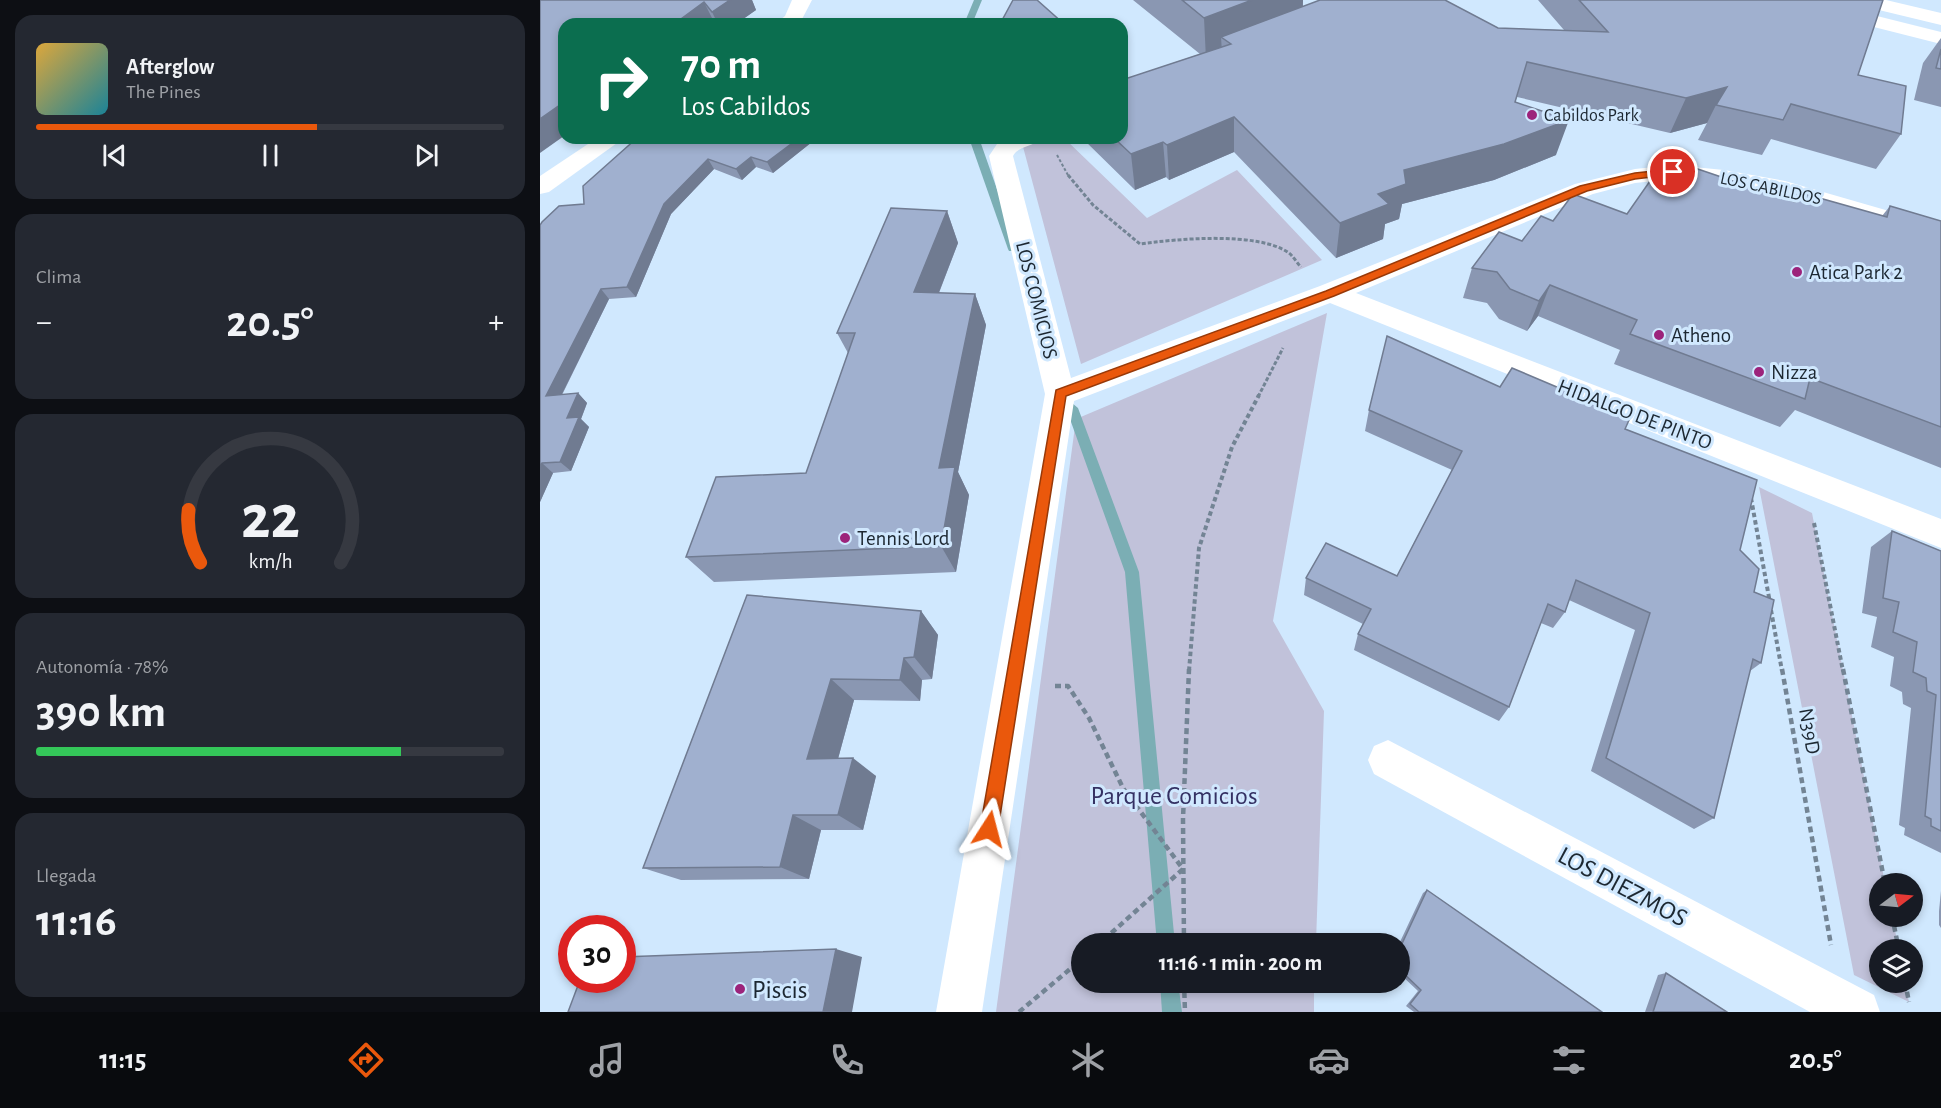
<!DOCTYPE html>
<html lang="es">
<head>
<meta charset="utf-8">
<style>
  body { margin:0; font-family:"Alegreya Sans",sans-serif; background:#242831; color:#f1f3f6; height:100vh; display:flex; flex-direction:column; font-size:22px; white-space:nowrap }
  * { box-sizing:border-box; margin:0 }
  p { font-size:20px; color:#9ea1a6 }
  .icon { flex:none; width:33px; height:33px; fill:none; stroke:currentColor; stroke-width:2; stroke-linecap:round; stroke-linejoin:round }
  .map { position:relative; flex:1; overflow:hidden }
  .details { display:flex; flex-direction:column; gap:15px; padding:15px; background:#0d0f14; width:540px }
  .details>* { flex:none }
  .top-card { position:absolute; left:18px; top:18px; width:570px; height:126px; border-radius:18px; box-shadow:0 3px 9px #0003; background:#0b6e4f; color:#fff; overflow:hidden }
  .needle { width:39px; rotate:74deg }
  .buttons { position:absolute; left:1329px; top:873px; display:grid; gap:12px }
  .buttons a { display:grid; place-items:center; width:54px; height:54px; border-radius:50%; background:#171b24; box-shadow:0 3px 9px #0003; font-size:30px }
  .speed { position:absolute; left:18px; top:915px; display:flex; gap:12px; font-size:30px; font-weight:700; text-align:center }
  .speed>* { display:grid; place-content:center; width:78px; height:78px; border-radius:50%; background:#171b24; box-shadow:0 3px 9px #0003; line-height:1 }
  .speed .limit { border:9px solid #d22; background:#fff; color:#111 }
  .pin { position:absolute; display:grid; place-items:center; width:51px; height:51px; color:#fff; margin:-26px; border:3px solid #fff; border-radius:50%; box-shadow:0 2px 6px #0007 }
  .me { position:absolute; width:66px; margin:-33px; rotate:9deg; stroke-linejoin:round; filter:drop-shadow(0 0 4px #0008) }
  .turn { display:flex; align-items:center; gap:21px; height:126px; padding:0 24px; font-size:27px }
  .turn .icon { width:78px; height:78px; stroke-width:2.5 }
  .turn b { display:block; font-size:42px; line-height:51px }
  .big { font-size:45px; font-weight:600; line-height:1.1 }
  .details .card { flex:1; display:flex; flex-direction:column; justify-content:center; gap:9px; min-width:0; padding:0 21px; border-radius:18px; background:#242831 }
  .details .dial { align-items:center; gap:0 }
  .dial svg { height:156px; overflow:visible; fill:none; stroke:#363941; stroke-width:7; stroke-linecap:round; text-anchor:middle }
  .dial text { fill:#f1f3f6; stroke:none }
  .song { display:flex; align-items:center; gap:18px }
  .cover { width:72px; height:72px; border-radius:9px; background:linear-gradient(135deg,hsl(40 70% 55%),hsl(190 70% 35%)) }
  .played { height:6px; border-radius:3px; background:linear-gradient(90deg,#ea580c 60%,#363941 60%) }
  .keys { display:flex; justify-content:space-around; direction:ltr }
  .heat { display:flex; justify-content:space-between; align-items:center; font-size:33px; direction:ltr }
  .charge { height:9px; border-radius:4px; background:linear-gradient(90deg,#34c759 78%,#363941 0) }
  .trip { position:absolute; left:531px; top:933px; width:339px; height:60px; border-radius:30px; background:#171b24; box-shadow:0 3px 9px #0003; font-weight:600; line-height:60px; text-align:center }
  .dock { display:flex; height:96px; justify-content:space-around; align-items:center; background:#090b0e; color:#9ea1a6 }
  .dock .icon { width:42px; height:42px }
  .dock .current { color:#ea580c }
  .dock b { font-size:27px; color:#f1f3f6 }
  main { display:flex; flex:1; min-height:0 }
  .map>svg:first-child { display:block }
  .green { fill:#c1c2da }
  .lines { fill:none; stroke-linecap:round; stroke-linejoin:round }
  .stream { fill:#7baeb4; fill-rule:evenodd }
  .path-far3 { stroke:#738494; stroke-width:2; stroke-dasharray:3 2; stroke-linecap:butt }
  .path-far2 { stroke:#738494; stroke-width:3; stroke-dasharray:4 2; stroke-linecap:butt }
  .path-far1 { stroke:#738494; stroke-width:4; stroke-dasharray:4.5 3; stroke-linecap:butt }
  .path { stroke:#738494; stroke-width:4.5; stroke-dasharray:6 4; stroke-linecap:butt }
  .minor { fill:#fff; fill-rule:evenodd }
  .primary { fill:#fff; fill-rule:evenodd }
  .wall { fill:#8a97b2 }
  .shaded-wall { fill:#707b91 }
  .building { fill:#a0b0cf; stroke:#707b91; stroke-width:1.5 }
  .route { fill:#ea580c; stroke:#983908; stroke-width:1.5 }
  .poi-dot { fill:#9c237b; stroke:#d0e8fe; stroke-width:2 }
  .labels { text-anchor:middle; stroke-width:6; stroke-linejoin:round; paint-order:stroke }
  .far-poi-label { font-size:18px; fill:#1c2731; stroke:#d0e8fe; text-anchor:start }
  .far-street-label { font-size:18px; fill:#1c2731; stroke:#d0e8fe }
  .poi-label { font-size:21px; fill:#1c2731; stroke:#d0e8fe; text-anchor:start }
  .street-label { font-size:21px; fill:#1c2731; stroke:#d0e8fe }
  .near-park-label { font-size:26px; fill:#343163; stroke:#d0e8fe }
  .near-street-label { font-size:26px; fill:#1c2731; stroke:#d0e8fe }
  .near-poi-label { font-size:26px; fill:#1c2731; stroke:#d0e8fe; text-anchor:start }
</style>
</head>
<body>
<main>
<section class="details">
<div class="card">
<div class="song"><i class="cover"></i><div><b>Afterglow</b><p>The Pines</p></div></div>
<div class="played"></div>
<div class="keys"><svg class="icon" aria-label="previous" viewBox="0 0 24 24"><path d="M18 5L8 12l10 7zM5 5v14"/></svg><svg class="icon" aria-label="pause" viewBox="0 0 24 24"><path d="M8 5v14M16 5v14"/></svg><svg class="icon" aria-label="next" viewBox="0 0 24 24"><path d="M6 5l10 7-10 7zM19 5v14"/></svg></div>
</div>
<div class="card"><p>Clima</p>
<div class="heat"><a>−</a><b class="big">20.5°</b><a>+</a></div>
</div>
<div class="card dial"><svg viewBox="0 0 100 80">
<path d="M14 69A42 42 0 1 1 86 69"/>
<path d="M14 69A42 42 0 0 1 8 42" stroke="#ea580c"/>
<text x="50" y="56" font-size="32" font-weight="700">22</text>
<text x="50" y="72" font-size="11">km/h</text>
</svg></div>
<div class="card"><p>Autonomía · 78%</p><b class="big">390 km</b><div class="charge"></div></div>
<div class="card"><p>Llegada</p><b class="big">11:16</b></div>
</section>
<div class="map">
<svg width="1401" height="1012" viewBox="0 0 1401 1012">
  <rect width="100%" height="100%" fill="#d0e8fe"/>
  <!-- green -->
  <g class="green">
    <path d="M496,138H524L607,218L697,170L782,260L541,364L482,143Z"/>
    <path d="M787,313L733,621L784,711L776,943L542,944V982L774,983V1012H456L536,419Z"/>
    <path d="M1219,487L1272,513L1345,883L1340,884V916L1352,917L1359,949L1340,950V982L1365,983L1369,1002L1314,975Z"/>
  </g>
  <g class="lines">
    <!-- stream -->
    <g class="stream">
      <path d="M434,0H442L432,24H424Z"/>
      <path d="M429,138H439L478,249L477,251H469L468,249Z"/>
      <path d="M532,403L538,408L599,572L635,944H617L585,572L526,408Z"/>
      <path d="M620,982H638L642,1012H622Z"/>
    </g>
    <!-- path-far3 -->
    <path class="path-far3" d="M517,155L529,177"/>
    <!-- path-far2 -->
    <g class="path-far2">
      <path d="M528,175L553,205L600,244C636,239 718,231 749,253C753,256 757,263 761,267"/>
      <path d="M718,397L743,348"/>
    </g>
    <!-- path-far1 -->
    <g class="path-far1">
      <path d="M1211,498L1230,603"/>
      <path d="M1274,523L1303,671"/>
      <path d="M1231,610L1242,671"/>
      <path d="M649,671L659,548L692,447L719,395"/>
    </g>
    <!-- path -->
    <g class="path">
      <path d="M1242,669L1291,945"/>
      <path d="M1303,669L1345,884"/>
      <path d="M515,686H528L549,718L583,788L643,869L559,944"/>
      <path d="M1352,916L1359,950"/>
      <path d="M644,944L643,819L649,669"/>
      <path d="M644,982L645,1012"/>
      <path d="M1365,982L1369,1002"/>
      <path d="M479,1012L542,959"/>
    </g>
    <!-- minor -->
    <g class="minor">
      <path d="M252,0H272L260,23L235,24L245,16Z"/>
      <path d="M1240,0H1273L1401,32V44L1243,4Z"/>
      <path d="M57,138H84L9,192L0,194V176Z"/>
      <path d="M466,138H500C493,148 479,145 473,156L531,378L780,286L1035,184L1095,169L1133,165L1184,170L1245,181L1401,226V242L1242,195L1184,184L1133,179L1095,183L1053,194L816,293L1401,519V548L790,303L534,401L442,1012H396L505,394L449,156L457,144Z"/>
      <path d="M848,740L1334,995L1340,1012H1270L834,774L828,760L834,746Z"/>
    </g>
    <!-- primary -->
    <path class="primary" d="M1311,0H1346L1401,13V25L1314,4Z"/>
  </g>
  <!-- wall -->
  <g class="wall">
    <path d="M0,0H212L216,10L196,24H175Z"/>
    <path d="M593,0H763V6L958,28L1024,30L998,0H1343L1318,75L1361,134L1336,169L1231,139L1222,155L1158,140L1167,123L1130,133L977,97L975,102L1016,155L954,180L862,204L859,219L845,224L843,239L796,258L694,152L629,180L626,177L595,190L542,138H582L585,79L660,54Z"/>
    <path d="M1401,38V107L1374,100L1383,63Z"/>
    <path d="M97,138H277L233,173L216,167L202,180L174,169L131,214L96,297L69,299L22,395L38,393L47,403L41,419L49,427L31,471L13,473L0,502V225L44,204Z"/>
    <path d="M1258,192L1342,216L1350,206L1401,221V468L1255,410L1240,427L1074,364L1080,350L998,316L987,331L959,319L947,303L923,298L932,268L982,241L1013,221L1252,201Z"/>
    <path d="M407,211L418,243L399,293L435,294L446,325L418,472L429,495L416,572L174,582L146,557L266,473L308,353L297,333Z"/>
    <path d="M960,387L1085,429L1200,550L1214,592L1221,663L1210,671L1174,818L1154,829L1051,771L1095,630L1029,600L1025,612L1013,628L1001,623L969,707L959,721L814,650L818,634L823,624L764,595L766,578L857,576L912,470L825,431L829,410Z"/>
    <path d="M1352,531L1401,551V853L1364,835L1365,828L1359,825L1371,708L1363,704L1362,692L1350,686L1354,657L1331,647L1337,617L1322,613L1331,547Z"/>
    <path d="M207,595L381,611L398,635L392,679L382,680L380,701L314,700L298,759L336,776L323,830H281L269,879L141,880L103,868Z"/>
    <path d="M887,890L1062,1012H874L866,1006L878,991L860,974L859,944L883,893Z"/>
    <path d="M1401,891V928L1399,925V911Z"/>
    <path d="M1126,973L1187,1012H1105L1118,975Z"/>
  </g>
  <!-- shaded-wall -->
  <g class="shaded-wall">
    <path d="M190,0H212L216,10L196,24H178L172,12Z"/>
    <path d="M712,0H763L762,22L691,44L681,37L682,53L666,59L664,18Z"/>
    <path d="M164,2L175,24H134Z"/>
    <path d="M1187,87L1176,105L1167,123L1130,133L1146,98Z"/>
    <path d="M24,102V136L0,153V119Z"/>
    <path d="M694,117V152L629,180L627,145Z"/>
    <path d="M1029,120L1016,155L954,180L862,204L859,219L845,224L843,239L796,258L800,223L838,194L864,170Z"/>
    <path d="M259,138H277L233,173L227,162Z"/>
    <path d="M623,142L626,177L595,190L591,154Z"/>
    <path d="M211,157L216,167L202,180L196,169Z"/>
    <path d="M168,159L174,169L131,214L96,297L87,287L124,204Z"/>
    <path d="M407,211L418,243L387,323L374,292Z"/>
    <path d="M1010,285L998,316L987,331L999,301Z"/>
    <path d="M61,289L69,299L16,406L6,396Z"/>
    <path d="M435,294L446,325L418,472L429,495L416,572L401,546L399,468Z"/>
    <path d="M38,393L47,403L41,419L49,427L31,471L20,462L27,418Z"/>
    <path d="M2,463L13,473L0,502V467Z"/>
    <path d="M381,611L398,635L392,679L374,657Z"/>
    <path d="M364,658L382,680L380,701L360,680Z"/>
    <path d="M291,679L314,700L293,777L267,759Z"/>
    <path d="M313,758L336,776L323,830L298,815Z"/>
    <path d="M253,815L281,830L269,879L240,867Z"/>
    <path d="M296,949L322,957L312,1012H283Z"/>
  </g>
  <!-- building -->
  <g class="building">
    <path d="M0,0H190L172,12L164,2L134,24H24V102L0,119Z"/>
    <path d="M473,0H497L524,24H460Z"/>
    <path d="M642,0H712L664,18Z"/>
    <path d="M780,0H905L958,28L1068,32L1039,0H1343L1318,75L1366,86L1361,134L1251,104L1243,120L1176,105L1187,87L1146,98L987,62L975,102L1029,120L964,144L864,170L866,184L838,194L849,204L800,223L694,117L627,145L623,142L591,154L574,138H582V78L585,79L691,44L681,37Z"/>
    <path d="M1401,49V69L1396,68Z"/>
    <path d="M97,138H259L227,162L211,157L196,169L168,159L124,204L87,287L61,289L6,396L38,393L27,418L39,417L20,462L2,463L0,467V225L2,222L19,206L44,204L43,186Z"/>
    <path d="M1140,163L1255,202L1258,192L1347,217L1350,206L1401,221V427L1270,378L1265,399L1090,334L1097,320L1010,285L999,301L970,289L957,272L932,268L959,232L982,241L1001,216L1013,221L1033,194L1087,214L1110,181H1129Z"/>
    <path d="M351,208L407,211L374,292L435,294L399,468L415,467L401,546L146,557L176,477L266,473L315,333H297Z"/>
    <path d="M847,336L960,387L972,368L1090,418L1085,429L1217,480L1200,550L1219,569L1214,592L1234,600L1221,663L1213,659L1174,818L1066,758L1110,613L1036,580L1025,612L1008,604L969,707L818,634L831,609L766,578L786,543L857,576L922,451L829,410Z"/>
    <path d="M1352,531L1401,551V831L1391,826V819L1385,816L1396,695L1387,691L1386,678L1373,672L1377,642L1353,632L1359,602L1343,598Z"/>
    <path d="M207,595L381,611L374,657L364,658L360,680L291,679L267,759L313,758L298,815H253L240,867L103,868Z"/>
    <path d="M887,890L1062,1012H879L870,1004L881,990L860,970V948Z"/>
    <path d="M296,949L283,1012H28L40,980H82V957Z"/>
    <path d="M1126,973L1187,1012H1113Z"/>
  </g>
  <!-- route -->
  <path class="route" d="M1133,169L1138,172L1137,174L1095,179L1047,191L794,296L526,396L458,829L455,835L449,837L443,835L440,829L516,390L786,291L1040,186L1095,173Z"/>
  <!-- markers -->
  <g class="poi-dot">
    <circle cx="992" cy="115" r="6"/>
    <circle cx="1257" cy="272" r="6"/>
    <circle cx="1119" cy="335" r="6"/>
    <circle cx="1219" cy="372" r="6"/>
    <circle cx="305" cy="538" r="6"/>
    <circle cx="200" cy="989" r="6"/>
  </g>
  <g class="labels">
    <!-- far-poi labels -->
    <g class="far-poi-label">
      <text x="1004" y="121">Cabildos Park</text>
    </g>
    <!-- far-street labels -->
    <g class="far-street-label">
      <text transform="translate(1231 188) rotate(12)" y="6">LOS CABILDOS</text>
    </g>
    <!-- poi labels -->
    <g class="poi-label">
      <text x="1269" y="279">Atica Park 2</text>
      <text x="1131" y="342">Atheno</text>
      <text x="1231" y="379">Nizza</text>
      <text x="317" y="545">Tennis Lord</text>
    </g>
    <!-- street labels -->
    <g class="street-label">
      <text transform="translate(497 300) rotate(76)" y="7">LOS COMICIOS</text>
      <text transform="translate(1095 414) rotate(21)" y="7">HIDALGO DE PINTO</text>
      <text transform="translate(1270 731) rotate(80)" y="7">N39D</text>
    </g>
    <!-- near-park labels -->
    <g class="near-park-label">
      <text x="634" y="804">Parque Comicios</text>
    </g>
    <!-- near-street labels -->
    <g class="near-street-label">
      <text transform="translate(1083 886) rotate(28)" y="9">LOS DIEZMOS</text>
    </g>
    <!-- near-poi labels -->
    <g class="near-poi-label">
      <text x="212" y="998">Piscis</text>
    </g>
  </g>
</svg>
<div class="buttons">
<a><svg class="needle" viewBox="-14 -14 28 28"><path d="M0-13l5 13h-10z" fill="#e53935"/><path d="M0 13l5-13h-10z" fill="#9ea1a6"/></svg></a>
<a><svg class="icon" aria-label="layers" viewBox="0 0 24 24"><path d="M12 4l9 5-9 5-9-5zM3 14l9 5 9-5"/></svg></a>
</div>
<div class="speed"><div class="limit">30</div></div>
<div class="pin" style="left:1133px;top:172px;background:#d93025"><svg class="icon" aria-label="arrive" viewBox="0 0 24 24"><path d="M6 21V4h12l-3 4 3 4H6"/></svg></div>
<svg class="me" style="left:449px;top:829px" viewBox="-20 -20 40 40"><path d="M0-17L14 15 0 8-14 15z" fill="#ea580c" stroke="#fff" stroke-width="4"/></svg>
<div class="trip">11:16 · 1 min · 200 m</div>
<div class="top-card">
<div class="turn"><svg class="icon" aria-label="right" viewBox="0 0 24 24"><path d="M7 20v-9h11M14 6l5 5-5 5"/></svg><div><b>70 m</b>Los Cabildos</div></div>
</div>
</div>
</main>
<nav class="dock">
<b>11:15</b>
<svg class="icon current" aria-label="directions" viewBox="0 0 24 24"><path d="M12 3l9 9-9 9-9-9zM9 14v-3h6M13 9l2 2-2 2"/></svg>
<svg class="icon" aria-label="music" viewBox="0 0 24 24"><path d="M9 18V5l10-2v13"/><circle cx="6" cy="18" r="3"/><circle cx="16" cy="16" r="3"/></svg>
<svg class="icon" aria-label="phone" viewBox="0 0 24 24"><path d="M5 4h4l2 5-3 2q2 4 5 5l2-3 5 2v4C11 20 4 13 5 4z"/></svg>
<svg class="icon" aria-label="climate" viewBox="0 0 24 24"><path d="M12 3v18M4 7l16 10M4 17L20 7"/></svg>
<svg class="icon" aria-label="car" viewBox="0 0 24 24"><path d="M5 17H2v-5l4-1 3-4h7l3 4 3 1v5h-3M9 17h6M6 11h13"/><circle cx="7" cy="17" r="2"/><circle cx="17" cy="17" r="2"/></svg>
<svg class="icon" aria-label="filters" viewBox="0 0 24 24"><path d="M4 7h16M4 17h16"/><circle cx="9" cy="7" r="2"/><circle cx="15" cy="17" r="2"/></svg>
<b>20.5°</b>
</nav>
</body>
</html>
